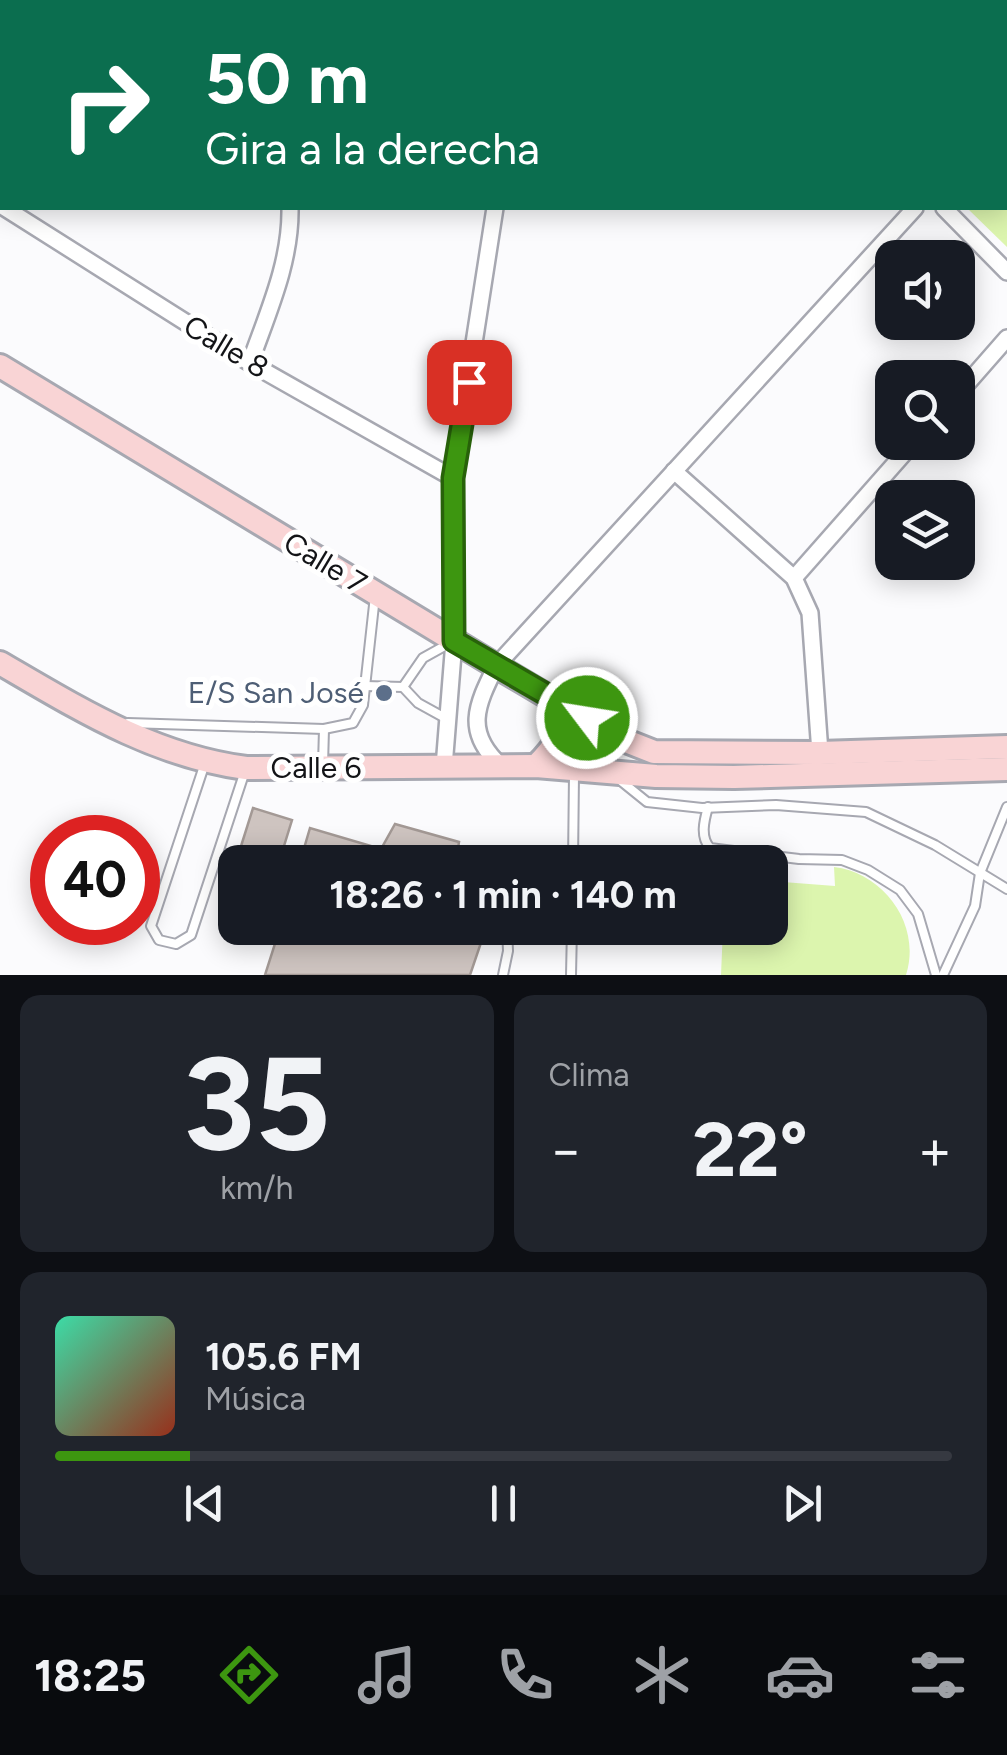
<!DOCTYPE html>
<html lang="es">
<head>
<meta charset="utf-8">
<style>
  body { margin:0; font-family:Figtree,sans-serif; background:#20242c; color:#f1f3f6; height:100vh; display:flex; flex-direction:column; font-size:38px; white-space:nowrap }
  * { box-sizing:border-box; margin:0 }
  p { font-size:32px; color:#9ea1a6 }
  .icon { flex:none; width:55px; height:55px; fill:none; stroke:currentColor; stroke-width:2; stroke-linecap:round; stroke-linejoin:round }
  .map { position:relative; height:975px; overflow:hidden }
  .side { display:flex; flex-direction:column; gap:20px; padding:20px; background:#0d0f14; flex:1 }
  .side>* { flex:none }
  .banner { position:absolute; left:0px; top:0px; width:1008px; height:210px; box-shadow:0 5px 25px #0003; background:#0b6e4f; color:#fff; overflow:hidden }
  .fabs { position:absolute; left:875px; top:240px; display:grid; gap:20px }
  .fabs a { display:grid; place-items:center; width:100px; height:100px; border-radius:20px; background:#171b24; box-shadow:0 5px 25px #0003; font-size:50px }
  .speed { position:absolute; left:30px; top:815px; display:flex; gap:20px; font-size:50px; font-weight:700; text-align:center }
  .speed>* { display:grid; place-content:center; width:130px; height:130px; border-radius:50%; background:#171b24; box-shadow:0 5px 25px #0003; line-height:1 }
  .speed .limit { border:15px solid #d22; background:#fff; color:#111 }
  .pin { position:absolute; display:grid; place-items:center; width:85px; height:85px; color:#fff; margin:-42px; border-radius:20px; box-shadow:0 5px 15px #0006 }
  .me { position:absolute; width:110px; margin:-55px; rotate:301deg; stroke-linejoin:round; filter:drop-shadow(0 0 8px #0008) }
  .turn { display:flex; align-items:center; gap:35px; height:210px; padding:0 40px; font-size:45px }
  .turn .icon { width:130px; height:130px; stroke-width:2.5 }
  .turn b { display:block; font-size:70px; line-height:85px }
  .big { font-size:75px; font-weight:700; line-height:1.1 }
  .side .widget { flex:1; display:flex; flex-direction:column; justify-content:center; gap:15px; min-width:0; padding:0 35px; border-radius:20px; background:#20242c }
  .side .dial { align-items:center; gap:0 }
  .dial b { font-size:130px; line-height:1 }
  .song { display:flex; align-items:center; gap:30px }
  .cover { width:120px; height:120px; border-radius:15px; background:linear-gradient(135deg,hsl(160 70% 55%),hsl(10 70% 35%)) }
  .played { height:10px; border-radius:5px; background:linear-gradient(90deg,#3d9610 15%,#363941 15%) }
  .keys { display:flex; justify-content:space-around; direction:ltr }
  .heat { display:flex; justify-content:space-between; align-items:center; font-size:55px; direction:ltr }
  .side .tiles { flex:1; display:grid; gap:20px; grid-template-columns:1fr 1fr }
  .widget:last-child { grid-column:span 2 }
  .trip { position:absolute; left:218px; top:845px; width:570px; height:100px; border-radius:20px; background:#171b24; box-shadow:0 5px 25px #0003; font-weight:700; line-height:100px; text-align:center }
  .dock { display:flex; height:160px; justify-content:space-around; align-items:center; background:#090b0e; color:#9ea1a6 }
  .dock .icon { width:70px; height:70px }
  .dock .active { color:#3d9610 }
  .dock b { font-size:45px; color:#f1f3f6 }
  .map>svg:first-child { display:block }
  .green { fill:#dcf5ae }
  .building { fill:#cec4c0; stroke:#a39995; stroke-width:2.5 }
  .lines { fill:none; stroke-linecap:round; stroke-linejoin:round }
  .lane-casing { stroke:#a7a8b1; stroke-width:12 }
  .street-casing { stroke:#a7a8b1; stroke-width:20 }
  .secondary-casing { stroke:#a7a8b1; stroke-width:28 }
  .lane { stroke:#fff; stroke-width:8 }
  .street { stroke:#fff; stroke-width:15 }
  .secondary { stroke:#f9d4d5; stroke-width:22 }
  .route-casing { stroke:#28620a; stroke-width:25 }
  .route { stroke:#3d9610; stroke-width:18 }
  .service-dot { fill:#5c6f8a; stroke:#fff; stroke-width:4 }
  .labels { text-anchor:middle; stroke-width:10; stroke-linejoin:round; paint-order:stroke }
  .street-label { font-size:30px; fill:#131417; stroke:#fff }
  .service-label { font-size:30px; fill:#4e5e75; stroke:#fff; text-anchor:end }
</style>
</head>
<body>
<div class="map">
<svg width="1007" height="975" viewBox="0 0 1007 975">
  <rect width="100%" height="100%" fill="#fbfbfd"/>
  <!-- green -->
  <g class="green">
    <path d="M762,0H1007V247L967,208H1005V2Z"/>
    <path d="M834,867C884,873 922,925 906,975H721L723,928H770V881L835,886Z"/>
  </g>
  <!-- building -->
  <g class="building">
    <path d="M253,808L292,820L279,862H236Z"/>
    <path d="M395,824L459,842L456,862H300L310,828L381,849Z"/>
    <path d="M235,866V915L221,910Z"/>
    <path d="M280,928H486L470,975H265Z"/>
  </g>
  <g class="lines">
    <defs>
      <g id="lane">
        <path d="M365,686L403,687L418,703L447,719"/>
        <path d="M403,687L423,658L450,643"/>
        <path d="M128,723L324,729L353,723L363,705L375,596"/>
        <path d="M205,763L151,926L159,940L176,944L191,935L245,771"/>
        <path d="M323,765L324,729"/>
        <path d="M621,781L647,802L702,808L776,805L866,812L935,845L1007,889"/>
        <path d="M708,807C704,821 700,837 710,848L799,859L842,860L868,870L900,890L918,914L936,975"/>
        <path d="M487,856L490,862"/>
        <path d="M573,862L574,775"/>
        <path d="M503,975L508,951L507,928"/>
        <path d="M571,975L572,928"/>
        <path d="M943,975L975,906L980,873L1007,807"/>
      </g>
      <g id="street">
        <path d="M279,0L283,2"/>
        <path d="M741,0L743,2"/>
        <path d="M119,2L120,0"/>
        <path d="M586,2L588,0"/>
        <path d="M0,178L2,174"/>
        <path d="M5,208L250,363L453,478"/>
        <path d="M944,208L1007,272"/>
        <path d="M250,363C268,312 291,262 290,208"/>
        <path d="M958,394L1007,338"/>
        <path d="M674,471L794,578L810,613L820,753"/>
        <path d="M794,578L914,442"/>
        <path d="M501,766C464,732 476,706 496,666L915,208"/>
        <path d="M444,767L454,641L453,478L495,208"/>
      </g>
      <g id="secondary">
        <path d="M0,366L496,666L616,737L654,752L820,753L1007,747"/>
        <path d="M0,663C79,709 154,756 246,768L536,766L656,776L734,777L1007,769"/>
        <path d="M536,766C556,746 569,729 559,700"/>
      </g>
    </defs>
    <!-- lane casing -->
    <use href="#lane" class="lane-casing"/>
    <!-- street casing -->
    <use href="#street" class="street-casing"/>
    <!-- secondary casing -->
    <use href="#secondary" class="secondary-casing"/>
    <!-- lane -->
    <use href="#lane" class="lane"/>
    <!-- street -->
    <use href="#street" class="street"/>
    <!-- secondary -->
    <use href="#secondary" class="secondary"/>
  </g>
  <g class="lines">
    <defs>
      <path id="route" d="M469,382L453,478L454,641L587,718"/>
    </defs>
    <!-- route casing -->
    <use href="#route" class="route-casing"/>
    <!-- route -->
    <use href="#route" class="route"/>
  </g>
  <!-- markers -->
  <circle class="service-dot" cx="384" cy="693" r="10"/>
  <g class="labels">
    <!-- street labels -->
    <g class="street-label">
      <text transform="translate(226 347) rotate(31)" y="10">Calle 8</text>
      <text transform="translate(325 563) rotate(31)" y="10">Calle 7</text>
      <text x="316" y="778">Calle 6</text>
    </g>
    <!-- service labels -->
    <g class="service-label">
      <text x="364" y="703">E/S San José</text>
    </g>
  </g>
</svg>
<div class="fabs">
<a><svg class="icon" aria-label="sound" viewBox="0 0 24 24"><path d="M4 9h4l5-4v14l-5-4H4zM17 9q2 3 0 6"/></svg></a>
<a><svg class="icon" aria-label="search" viewBox="0 0 24 24"><circle cx="10" cy="10" r="6"/><path d="M15 15l6 6"/></svg></a>
<a><svg class="icon" aria-label="layers" viewBox="0 0 24 24"><path d="M12 4l9 5-9 5-9-5zM3 14l9 5 9-5"/></svg></a>
</div>
<div class="speed"><div class="limit">40</div></div>
<div class="pin" style="left:469px;top:382px;background:#d93025"><svg class="icon" aria-label="arrive" viewBox="0 0 24 24"><path d="M6 21V4h12l-3 4 3 4H6"/></svg></div>
<svg class="me" style="left:587px;top:718px" viewBox="-20 -20 40 40"><circle r="17" fill="#3d9610" stroke="#fff" stroke-width="3"/><path d="M0-11L8 9 0 5-8 9z" fill="#fff"/></svg>
<div class="trip">18:26 · 1 min · 140 m</div>
<div class="banner">
<div class="turn"><svg class="icon" aria-label="right" viewBox="0 0 24 24"><path d="M7 20v-9h11M14 6l5 5-5 5"/></svg><div><b>50 m</b>Gira a la derecha</div></div>
</div>
</div>
<section class="side">
<div class="tiles">
<div class="widget dial"><b>35</b><p>km/h</p></div>
<div class="widget"><p>Clima</p>
<div class="heat"><a>−</a><b class="big">22°</b><a>+</a></div>
</div>
<div class="widget">
<div class="song"><i class="cover"></i><div><b>105.6 FM</b><p>Música</p></div></div>
<div class="played"></div>
<div class="keys"><svg class="icon" aria-label="previous" viewBox="0 0 24 24"><path d="M18 5L8 12l10 7zM5 5v14"/></svg><svg class="icon" aria-label="pause" viewBox="0 0 24 24"><path d="M8 5v14M16 5v14"/></svg><svg class="icon" aria-label="next" viewBox="0 0 24 24"><path d="M6 5l10 7-10 7zM19 5v14"/></svg></div>
</div>
</div>
</section>
<nav class="dock">
<b>18:25</b>
<svg class="icon active" aria-label="directions" viewBox="0 0 24 24"><path d="M12 3l9 9-9 9-9-9zM9 14v-3h6M13 9l2 2-2 2"/></svg>
<svg class="icon" aria-label="music" viewBox="0 0 24 24"><path d="M9 18V5l10-2v13"/><circle cx="6" cy="18" r="3"/><circle cx="16" cy="16" r="3"/></svg>
<svg class="icon" aria-label="phone" viewBox="0 0 24 24"><path d="M5 4h4l2 5-3 2q2 4 5 5l2-3 5 2v4C11 20 4 13 5 4z"/></svg>
<svg class="icon" aria-label="climate" viewBox="0 0 24 24"><path d="M12 3v18M4 7l16 10M4 17L20 7"/></svg>
<svg class="icon" aria-label="car" viewBox="0 0 24 24"><path d="M5 17H2v-5l4-1 3-4h7l3 4 3 1v5h-3M9 17h6M6 11h13"/><circle cx="7" cy="17" r="2"/><circle cx="17" cy="17" r="2"/></svg>
<svg class="icon" aria-label="filters" viewBox="0 0 24 24"><path d="M4 7h16M4 17h16"/><circle cx="9" cy="7" r="2"/><circle cx="15" cy="17" r="2"/></svg>
</nav>
</body>
</html>
